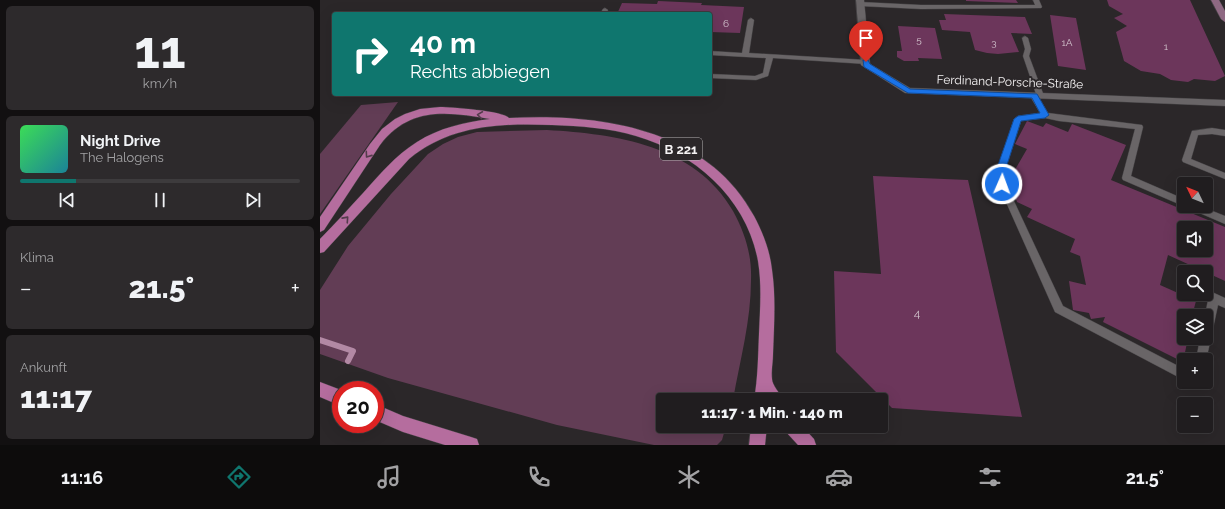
<!DOCTYPE html>
<html lang="de">
<head>
<meta charset="utf-8">
<style>
  body { margin:0; font-family:Raleway,sans-serif; background:#2d2a2c; color:#f1f3f6; height:100vh; display:flex; flex-direction:column; font-size:15px; white-space:nowrap }
  * { box-sizing:border-box; margin:0 }
  p { font-size:13px; color:#a2a2a4 }
  .icon { flex:none; width:22px; height:22px; fill:none; stroke:currentColor; stroke-width:2; stroke-linecap:round; stroke-linejoin:round }
  .map { position:relative; flex:1; overflow:hidden }
  .side { display:flex; flex-direction:column; gap:6px; padding:6px; background:#121011; width:320px }
  .side>* { flex:none }
  .top-card { position:absolute; left:12px; top:12px; width:380px; height:84px; border-radius:4px; box-shadow:0 4px 16px #0002,0 0 0 1px #3d3b3d; background:#0f766e; color:#fff; overflow:hidden }
  .needle { width:26px; rotate:313deg }
  .fabs { position:absolute; left:857px; top:177px; display:grid; gap:8px }
  .fabs a { display:grid; place-items:center; width:36px; height:36px; border-radius:4px; background:#201d1f; box-shadow:0 4px 16px #0002,0 0 0 1px #3d3b3d; font-size:20px }
  .speed { position:absolute; left:12px; top:381px; display:flex; gap:8px; font-size:20px; font-weight:700; text-align:center }
  .speed>* { display:grid; place-content:center; width:52px; height:52px; border-radius:50%; background:#201d1f; box-shadow:0 4px 16px #0002,0 0 0 1px #3d3b3d; line-height:1 }
  .speed .limit { border:6px solid #d22; background:#fff; color:#111 }
  .pin { position:absolute; display:grid; place-items:center; width:34px; height:34px; color:#fff; margin:-41px -17px; border-radius:50% 50% 50% 0; rotate:-45deg; box-shadow:0 0 4px #0007 }
  .pin .icon { rotate:45deg }
  .me { position:absolute; width:44px; margin:-22px; rotate:2deg; stroke-linejoin:round; filter:drop-shadow(0 0 3px #0008) }
  .turn { display:flex; align-items:center; gap:14px; height:84px; padding:0 12px; font-size:18px }
  .turn .icon { width:52px; height:52px; stroke-width:2.5 }
  .turn b { display:block; font-size:28px; line-height:34px }
  .big { font-size:30px; font-weight:800; line-height:1.1 }
  .side .card { flex:1; display:flex; flex-direction:column; justify-content:center; gap:6px; min-width:0; padding:0 14px; border-radius:6px; background:#2d2a2c }
  .side .dial { align-items:center; gap:0 }
  .dial b { font-size:52px; line-height:1 }
  .song { display:flex; align-items:center; gap:12px }
  .cover { width:48px; height:48px; border-radius:6px; background:linear-gradient(135deg,hsl(130 70% 55%),hsl(190 70% 35%)) }
  .played { height:4px; border-radius:2px; background:linear-gradient(90deg,#0f766e 20%,#3d3b3d 20%) }
  .keys { display:flex; justify-content:space-around; direction:ltr }
  .heat { display:flex; justify-content:space-between; align-items:center; font-size:22px; direction:ltr }
  .trip { position:absolute; left:336px; top:393px; width:232px; height:40px; border-radius:4px; background:#201d1f; box-shadow:0 4px 16px #0002,0 0 0 1px #3d3b3d; font-weight:800; line-height:40px; text-align:center }
  .dock { display:flex; height:64px; justify-content:space-around; align-items:center; background:#0d0c0c; color:#a2a2a4 }
  .dock .icon { width:28px; height:28px }
  .dock .on { color:#0f766e }
  .dock b { font-size:18px; color:#f1f3f6 }
  main { display:flex; flex:1; min-height:0 }
  .map>svg:first-child { display:block }
  .green { fill:#623d55 }
  .lines { fill:none; stroke-linecap:round; stroke-linejoin:round }
  .stream { stroke:#b289a4; stroke-width:6 }
  .building { fill:#6c365b; fill-rule:evenodd }
  .lane-casing { stroke:#444244; stroke-width:1 }
  .street-casing { stroke:#444244; stroke-width:1 }
  .secondary-casing { stroke:#444244; stroke-width:1 }
  .primary-casing { stroke:#444244; stroke-width:1 }
  .lane { fill:#696567; fill-rule:evenodd }
  .street { fill:#696567; fill-rule:evenodd }
  .secondary { fill:#8f6983; fill-rule:evenodd }
  .primary { fill:#b56d9e; fill-rule:evenodd }
  .oneway { stroke:#543c4c }
  .route { fill:#1a73e8; stroke:#114b97 }
  .labels { text-anchor:middle; stroke-width:4; stroke-linejoin:round; paint-order:stroke }
  .far-number-label { font-size:10px; fill:#d2c3cd }
  .far-street-label { font-size:12px; fill:#f4f2f3; stroke:#2b2729 }
  .number-label { font-size:12px; fill:#d2c3cd }
  .shield { fill:#2b2729; stroke:#b8b5b6; stroke-width:1 }
  .shield-label { font-size:13px; font-weight:bold; fill:#f4f2f3 }
</style>
</head>
<body>
<main>
<section class="side">
<div class="card dial"><b>11</b><p>km/h</p></div>
<div class="card">
<div class="song"><i class="cover"></i><div><b>Night Drive</b><p>The Halogens</p></div></div>
<div class="played"></div>
<div class="keys"><svg class="icon" aria-label="previous" viewBox="0 0 24 24"><path d="M18 5L8 12l10 7zM5 5v14"/></svg><svg class="icon" aria-label="pause" viewBox="0 0 24 24"><path d="M8 5v14M16 5v14"/></svg><svg class="icon" aria-label="next" viewBox="0 0 24 24"><path d="M6 5l10 7-10 7zM19 5v14"/></svg></div>
</div>
<div class="card"><p>Klima</p>
<div class="heat"><a>−</a><b class="big">21.5°</b><a>+</a></div>
</div>
<div class="card"><p>Ankunft</p><b class="big">11:17</b></div>
</section>
<div class="map">
<svg width="905" height="445" viewBox="0 0 905 445">
  <rect width="100%" height="100%" fill="#2b2729"/>
  <!-- green -->
  <g class="green">
    <path d="M78,102L0,214V154L41,105Z"/>
    <path d="M227,130C296,134 375,145 413,211C425,233 432,255 431,280C431,321 420,360 413,400H343V426H406L402,440L397,445H334L237,425L68,378L0,354V290L28,246L71,194L108,154L123,144L138,137L157,132Z"/>
  </g>
  <g class="lines">
    <!-- stream -->
    <path class="stream" d="M0,340L33,351L28,361"/>
  </g>
  <!-- building -->
  <g class="building">
    <path d="M646,0H696L698,3L646,1Z"/>
    <path d="M787,0H870L905,76L895,81L874,79L868,82L851,80L840,74L821,71L804,61L796,32L807,26L794,18L803,14L789,6Z"/>
    <path d="M338,1L382,3L381,5L424,7L420,33L390,32V14H297L302,3L337,4Z"/>
    <path d="M624,14L705,17L712,34L691,33L699,52L678,54L667,53L655,50L650,32L622,30L619,20H626Z"/>
    <path d="M730,15L756,18L766,70L738,66Z"/>
    <path d="M578,26L615,28L622,59L598,58L599,61H584L577,57V51H582Z"/>
    <path d="M707,121L723,127L726,123L748,132L752,124L806,145L791,180L905,227V281L848,255L840,285L876,301L872,316H864V338H868L863,362L783,322L785,317L771,319L769,313L753,310L749,281L766,285L760,256L750,252L755,239L707,217L712,209L697,202L689,180L707,149L695,144ZM864,228H886V250H864Z"/>
    <path d="M553,176L648,180L702,417L572,408L516,352L514,271L561,274Z"/>
  </g>
  <g class="lines">
    <defs>
      <g id="lane">
        <path d="M713,0H719L722,7L721,8L601,9L540,6L537,4L540,2L601,5H715Z"/>
        <path d="M285,8L288,10L286,14H280L283,9Z"/>
        <path d="M431,18L434,20L429,53L546,60L549,62L546,64L453,58L448,76L436,80L390,78V74L435,76L443,73L446,58L390,55V51L422,53L428,20Z"/>
        <path d="M705,36L708,38L711,49L709,56L724,96L719,98L728,113L822,125L823,127L811,176L864,199V206H865L861,205L803,180L802,178L815,129L739,121L725,118L701,121L686,167V184L743,306L864,369V380L735,312L678,184V167L694,119L698,116L720,113L710,96L711,94H716L703,56L705,49L702,38Z"/>
        <path d="M892,128L905,130V136L892,134L878,135L871,159L905,173V179L863,162L862,160L872,131Z"/>
        <path d="M867,206H880L905,216V224L868,208Z"/>
        <path d="M894,293L905,298V308L898,305L886,361L876,360L880,338H886C886,323 884,309 890,295Z"/>
      </g>
      <path id="street" d="M536,0H544L550,64L590,88L905,100V106L585,93L541,65Z"/>
      <path id="secondary" d="M891,0H899L905,11V22L901,19Z"/>
      <g id="primary">
        <path d="M120,107C131,107 184,111 189,118C279,113 387,128 434,216C443,233 450,251 452,270C456,297 454,326 453,354C453,362 451,371 452,379C452,385 460,393 463,400H434C438,378 438,356 439,334C440,310 442,285 438,261C427,199 375,153 316,136C290,128 260,126 232,125C181,123 130,125 89,159L4,252L0,253V239C15,224 29,208 44,192C60,174 76,155 97,142C119,128 145,122 170,119C127,112 90,106 60,145L4,230L0,232V217L50,144L62,129L75,119L85,114L100,109Z"/>
        <path d="M0,382L21,390V406L0,397Z"/>
        <path d="M55,404L83,416L151,437L157,439L159,445H125L83,432L55,420Z"/>
        <path d="M431,426H447L445,445H429Z"/>
        <path d="M464,426H482L494,439L496,445H478L466,432Z"/>
      </g>
    </defs>
    <!-- lane casing -->
    <use href="#lane" class="lane-casing"/>
    <!-- street casing -->
    <use href="#street" class="street-casing"/>
    <!-- secondary casing -->
    <use href="#secondary" class="secondary-casing"/>
    <!-- primary casing -->
    <use href="#primary" class="primary-casing"/>
    <!-- lane -->
    <use href="#lane" class="lane"/>
    <!-- street -->
    <use href="#street" class="street"/>
    <!-- secondary -->
    <use href="#secondary" class="secondary"/>
    <!-- primary -->
    <use href="#primary" class="primary"/>
  </g>
  <!-- one-way arrows -->
  <defs><path id="oneway-chevron" d="M-2-3.5L2.5 0L-2 3.5" fill="none" stroke-width="1.6" stroke-linecap="round" stroke-linejoin="round"/></defs>
  <g class="oneway">
    <use href="#oneway-chevron" transform="translate(160 115) rotate(-172)"/>
    <use href="#oneway-chevron" transform="translate(48 155) rotate(125)"/>
    <use href="#oneway-chevron" transform="translate(26 219) rotate(-48)"/>
  </g>
  <!-- route -->
  <path class="route" d="M543,60H548L550,64L590,89L717,94L729,115L725,118L701,121L686,168V184L682,188L678,184L677,168L694,119L698,116L720,113L712,98L588,93L544,67Z"/>
  <g class="labels">
    <!-- far-number labels -->
    <g class="far-number-label">
      <text x="406" y="27">6</text>
      <text x="599" y="43">5</text>
      <text x="674" y="46">3</text>
      <text x="747" y="46">1A</text>
      <text x="846" y="50">1</text>
    </g>
    <!-- far-street labels -->
    <g class="far-street-label">
      <text transform="translate(690 82) rotate(2)" y="4">Ferdinand-Porsche-Straße</text>
    </g>
    <!-- number labels -->
    <g class="number-label">
      <text x="597" y="317">4</text>
    </g>
    <!-- shield labels -->
    <rect class="shield" x="340" y="138" width="42" height="22" rx="3"/>
    <g class="shield-label">
      <text x="361" y="154">B 221</text>
    </g>
  </g>
</svg>
<div class="fabs">
<a><svg class="needle" viewBox="-14 -14 28 28"><path d="M0-13l5 13h-10z" fill="#e53935"/><path d="M0 13l5-13h-10z" fill="#a2a2a4"/></svg></a>
<a><svg class="icon" aria-label="sound" viewBox="0 0 24 24"><path d="M4 9h4l5-4v14l-5-4H4zM17 9q2 3 0 6"/></svg></a>
<a><svg class="icon" aria-label="search" viewBox="0 0 24 24"><circle cx="10" cy="10" r="6"/><path d="M15 15l6 6"/></svg></a>
<a><svg class="icon" aria-label="layers" viewBox="0 0 24 24"><path d="M12 4l9 5-9 5-9-5zM3 14l9 5 9-5"/></svg></a>
<a>+</a>
<a>−</a>
</div>
<div class="speed"><div class="limit">20</div></div>
<div class="pin" style="left:546px;top:62px;background:#d93025"><svg class="icon" aria-label="arrive" viewBox="0 0 24 24"><path d="M6 21V4h12l-3 4 3 4H6"/></svg></div>
<svg class="me" style="left:682px;top:184px" viewBox="-20 -20 40 40"><circle r="17" fill="#1a73e8" stroke="#fff" stroke-width="3"/><path d="M0-11L8 9 0 5-8 9z" fill="#fff"/></svg>
<div class="trip">11:17 · 1 Min. · 140 m</div>
<div class="top-card">
<div class="turn"><svg class="icon" aria-label="right" viewBox="0 0 24 24"><path d="M7 20v-9h11M14 6l5 5-5 5"/></svg><div><b>40 m</b>Rechts abbiegen</div></div>
</div>
</div>
</main>
<nav class="dock">
<b>11:16</b>
<svg class="icon on" aria-label="directions" viewBox="0 0 24 24"><path d="M12 3l9 9-9 9-9-9zM9 14v-3h6M13 9l2 2-2 2"/></svg>
<svg class="icon" aria-label="music" viewBox="0 0 24 24"><path d="M9 18V5l10-2v13"/><circle cx="6" cy="18" r="3"/><circle cx="16" cy="16" r="3"/></svg>
<svg class="icon" aria-label="phone" viewBox="0 0 24 24"><path d="M5 4h4l2 5-3 2q2 4 5 5l2-3 5 2v4C11 20 4 13 5 4z"/></svg>
<svg class="icon" aria-label="climate" viewBox="0 0 24 24"><path d="M12 3v18M4 7l16 10M4 17L20 7"/></svg>
<svg class="icon" aria-label="car" viewBox="0 0 24 24"><path d="M5 17H2v-5l4-1 3-4h7l3 4 3 1v5h-3M9 17h6M6 11h13"/><circle cx="7" cy="17" r="2"/><circle cx="17" cy="17" r="2"/></svg>
<svg class="icon" aria-label="filters" viewBox="0 0 24 24"><path d="M4 7h16M4 17h16"/><circle cx="9" cy="7" r="2"/><circle cx="15" cy="17" r="2"/></svg>
<b>21.5°</b>
</nav>
</body>
</html>
